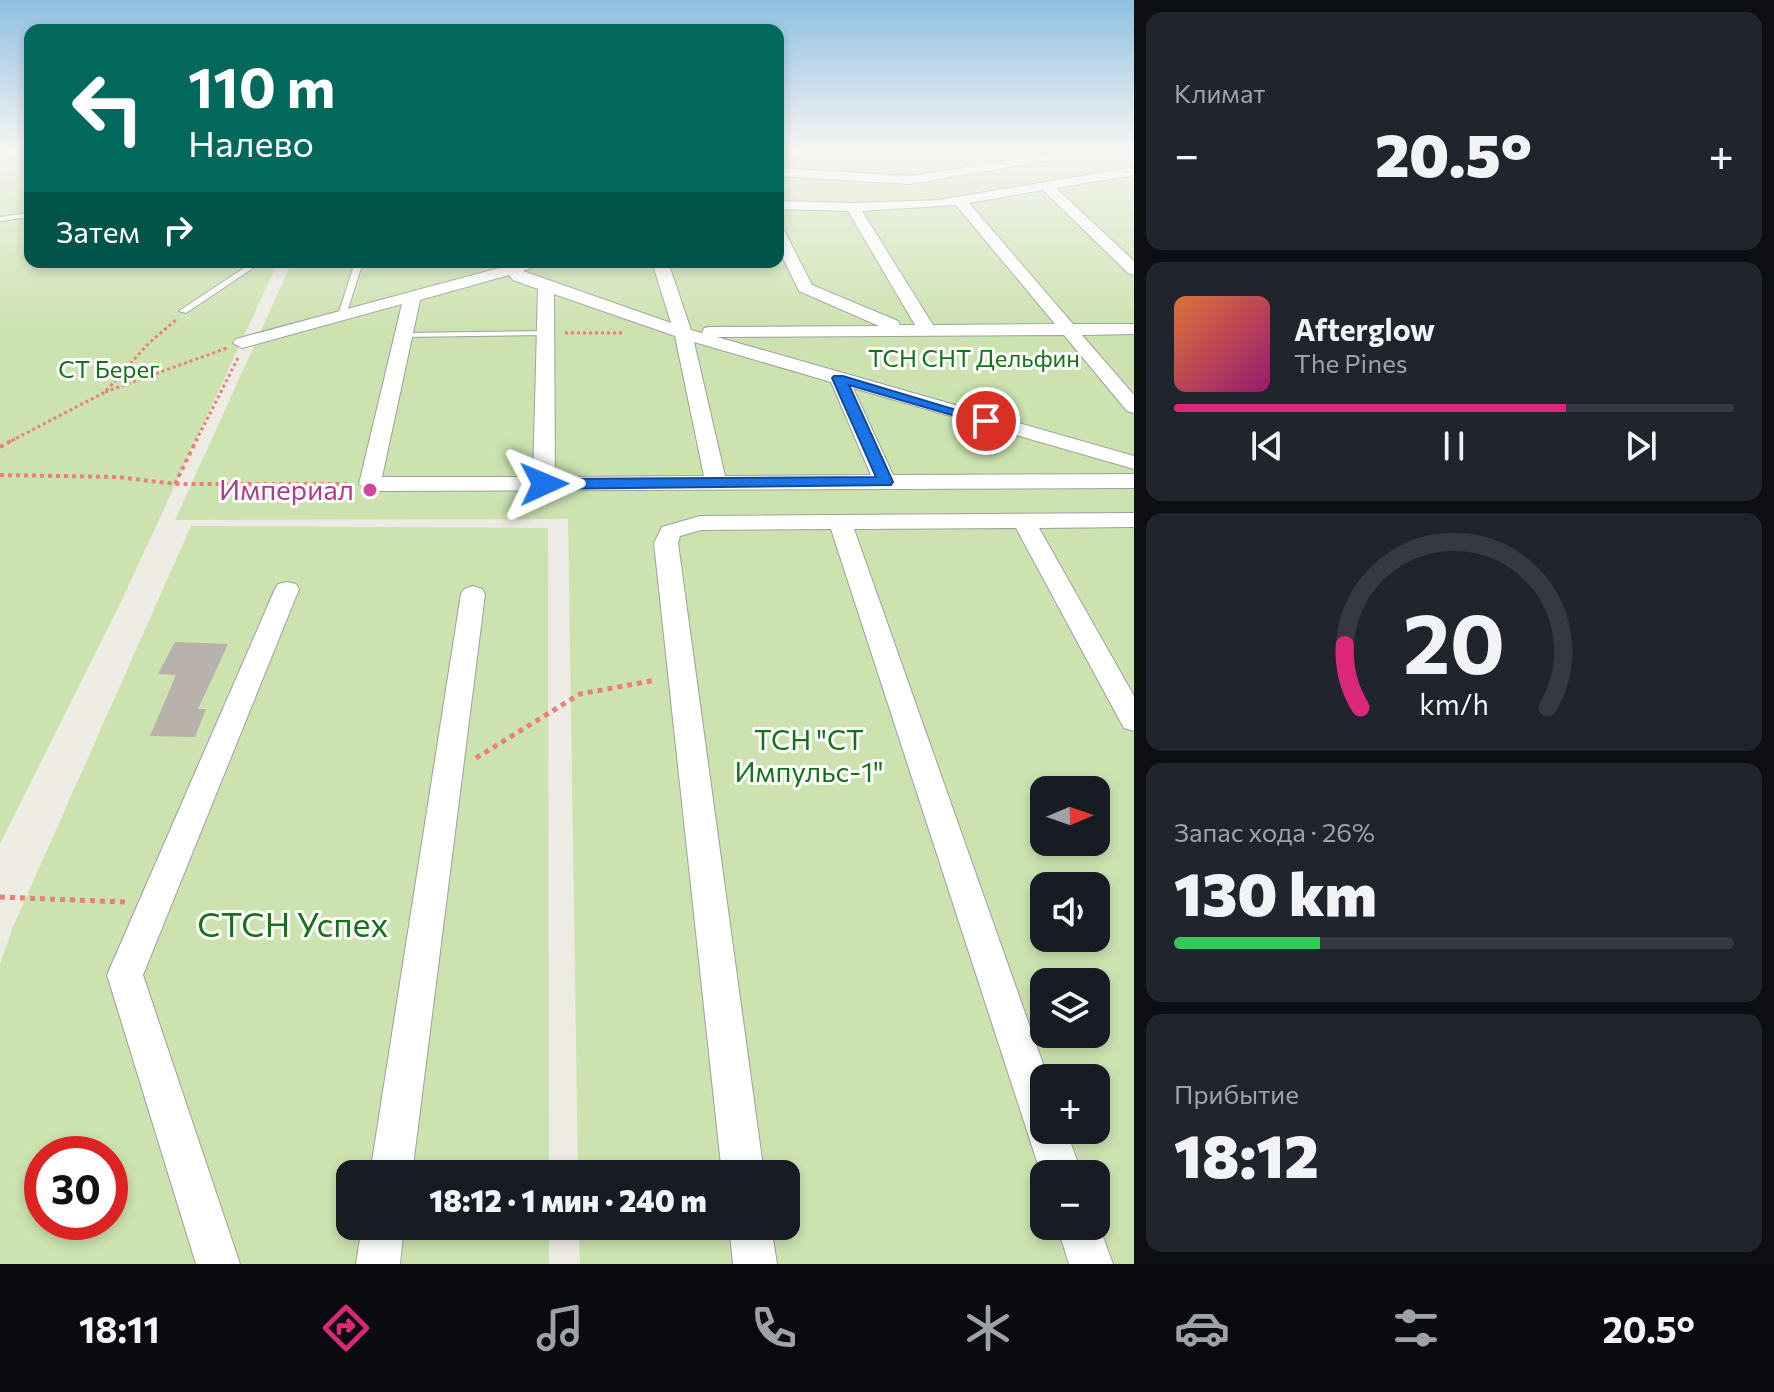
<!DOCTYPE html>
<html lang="ru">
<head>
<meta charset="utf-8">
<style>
  body { margin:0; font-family:Commissioner,sans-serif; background:#20242c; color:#f1f3f6; height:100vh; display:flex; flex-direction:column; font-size:30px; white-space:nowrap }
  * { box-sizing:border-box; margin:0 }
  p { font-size:26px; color:#9ea1a6 }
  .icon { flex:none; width:44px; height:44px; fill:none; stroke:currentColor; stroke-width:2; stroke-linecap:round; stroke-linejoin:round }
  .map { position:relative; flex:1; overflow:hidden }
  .details { display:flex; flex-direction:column; gap:12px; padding:12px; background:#0d0f14; width:640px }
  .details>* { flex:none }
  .top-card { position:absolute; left:24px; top:24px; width:760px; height:244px; border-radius:16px; box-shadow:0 4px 12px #0003; background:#00695c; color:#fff; overflow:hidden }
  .needle { width:52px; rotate:88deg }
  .controls { position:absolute; left:1030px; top:776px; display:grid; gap:16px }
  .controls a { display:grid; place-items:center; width:80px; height:80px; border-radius:16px; background:#171b24; box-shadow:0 4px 12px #0003; font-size:40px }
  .speed { position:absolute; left:24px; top:1136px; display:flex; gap:16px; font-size:40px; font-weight:700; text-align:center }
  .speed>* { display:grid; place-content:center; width:104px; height:104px; border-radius:50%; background:#171b24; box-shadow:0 4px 12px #0003; line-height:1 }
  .speed .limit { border:12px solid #d22; background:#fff; color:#111 }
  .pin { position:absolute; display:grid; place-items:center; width:68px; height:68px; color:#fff; margin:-34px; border:4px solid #fff; border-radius:50%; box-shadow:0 2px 8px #0007 }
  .me { position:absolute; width:88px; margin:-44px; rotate:89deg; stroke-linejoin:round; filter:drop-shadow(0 0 6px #0008) }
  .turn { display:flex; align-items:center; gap:28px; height:168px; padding:0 32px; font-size:36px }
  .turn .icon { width:104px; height:104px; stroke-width:2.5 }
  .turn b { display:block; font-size:56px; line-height:68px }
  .then { display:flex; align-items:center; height:76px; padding:0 32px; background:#0003; gap:16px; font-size:30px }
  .big { font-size:60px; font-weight:800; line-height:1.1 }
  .details .card { flex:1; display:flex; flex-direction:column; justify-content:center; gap:12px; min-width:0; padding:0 28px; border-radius:16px; background:#20242c }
  .details .dial { align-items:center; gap:0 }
  .dial svg { height:208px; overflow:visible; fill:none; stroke:#363941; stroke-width:7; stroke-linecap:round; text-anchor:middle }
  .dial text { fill:#f1f3f6; stroke:none }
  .song { display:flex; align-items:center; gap:24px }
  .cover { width:96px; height:96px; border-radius:12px; background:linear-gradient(135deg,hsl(20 70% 55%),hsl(320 70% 35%)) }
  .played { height:8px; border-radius:4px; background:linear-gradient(90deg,#db2777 70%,#363941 70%) }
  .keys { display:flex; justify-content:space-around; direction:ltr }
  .heat { display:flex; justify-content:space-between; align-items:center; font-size:44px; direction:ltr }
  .charge { height:12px; border-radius:6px; background:linear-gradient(90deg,#34c759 26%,#363941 0) }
  .trip { position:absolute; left:336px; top:1160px; width:464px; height:80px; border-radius:16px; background:#171b24; box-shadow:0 4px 12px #0003; font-weight:800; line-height:80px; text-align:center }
  .tab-bar { display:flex; height:128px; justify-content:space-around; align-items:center; background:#090b0e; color:#9ea1a6 }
  .tab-bar .icon { width:56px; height:56px }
  .tab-bar .active { color:#db2777 }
  .tab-bar b { font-size:36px; color:#f1f3f6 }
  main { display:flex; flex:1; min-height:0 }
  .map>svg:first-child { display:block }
  .grass { fill:#cce3b0; fill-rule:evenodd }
  .building { fill:#b7b0ab }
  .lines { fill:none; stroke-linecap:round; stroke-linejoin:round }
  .service-casing { stroke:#9f9f9f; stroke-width:2 }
  .minor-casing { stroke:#9f9f9f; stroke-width:2 }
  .path-far2 { stroke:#eb8079; stroke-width:3; stroke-dasharray:3 3; stroke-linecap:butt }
  .path-far1 { stroke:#eb8079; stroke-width:4; stroke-dasharray:4 4; stroke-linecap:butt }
  .path { stroke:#eb8079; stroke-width:5; stroke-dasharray:5 5; stroke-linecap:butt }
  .service { fill:#fff; fill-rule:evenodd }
  .minor { fill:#fff; fill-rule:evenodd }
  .route { fill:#1a73e8; stroke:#114b97; stroke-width:2 }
  .hotel-dot { fill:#d1479c; stroke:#fff; stroke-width:3 }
  .labels { text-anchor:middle; stroke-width:6; stroke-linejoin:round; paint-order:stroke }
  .far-park-label { font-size:24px; fill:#17711a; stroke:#fff }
  .hotel-label { font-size:28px; fill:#b23c85; stroke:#fff; text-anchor:end }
  .park-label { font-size:28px; fill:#17711a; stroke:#fff }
  .near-park-label { font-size:34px; fill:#17711a; stroke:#fff }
</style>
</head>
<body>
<main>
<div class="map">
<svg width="1134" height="1264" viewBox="0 0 1134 1264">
  <rect width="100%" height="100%" fill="#eeebe5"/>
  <!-- grass -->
  <g class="grass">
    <path d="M0,150H30V262H278L121,602L0,844Z"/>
    <path d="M830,150H1095L916,178L778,170V157Z"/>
    <path d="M1114,150H1134V1264H580L579,1226H786V1174H578L568,519L175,520L292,262H778V204L926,203H778V172L914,181ZM1044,790H1096V842H1044ZM1044,886H1096V938H1044ZM1044,982H1096V1034H1044ZM1044,1078H1096V1130H1044ZM1044,1174H1096V1226H1044Z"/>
    <path d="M191,526L548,528L549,1174H350V1226H549V1264H0V964L12,929ZM42,1154H110V1222H42Z"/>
  </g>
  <!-- building -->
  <path class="building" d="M175,642L228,644L198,709H206L195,737L150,736L176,675L158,674Z"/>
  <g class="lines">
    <defs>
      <g id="service">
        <path d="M30,213V217L0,221V217Z"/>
        <path d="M253,262H262L186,313L179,311Z"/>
        <path d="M355,262H363L345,318L338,320L337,318Z"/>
        <path d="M546,331H549V335L404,337L400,335L404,333Z"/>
      </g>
      <g id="minor">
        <path d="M778,150H810L778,158Z"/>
        <path d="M1076,150H1109L910,184L778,176V168L910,176Z"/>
        <path d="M1134,167V175L1056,188L1134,261V275L1128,273L1043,190L969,203L1073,324H1134V334L1082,335L1134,395V413L1127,411L1064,335L717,337L1134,456V469L853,388L893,475L1134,474V488L370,491L359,484L402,304L242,348L233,343L236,339L521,262H547L523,271L671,323L652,262H668L691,330L702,333L704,328L710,327L879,326L799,291L778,248V228L785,232L812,285L898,321L900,325H915L848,211L778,209V201L853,203L939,200ZM956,205L1055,324L933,325L862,211ZM509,275L513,280L538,289L533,477H382L420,300ZM554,294L675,336L704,476L555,477ZM694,342L831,382L871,475L725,476Z"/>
        <path d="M1134,513V527L1039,528L1134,696V731L1124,728L1120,721L1016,528L854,529L1048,1078H1044V1130H1066L1082,1174H1044V1183L831,529L701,530L680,536L678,543L764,1174H722L654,543L662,527L700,516Z"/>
        <path d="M287,582L296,584L299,589L143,975L240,1264H196L107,975L275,589L278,584Z"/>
        <path d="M473,586L482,589L485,594L412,1174H370L461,594L464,589Z"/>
        <path d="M1096,1218L1113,1264H1069L1057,1226H1096Z"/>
        <path d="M362,1226H404L400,1264H356Z"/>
        <path d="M729,1226H771L777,1264H733Z"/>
      </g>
    </defs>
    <!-- service casing -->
    <use href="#service" class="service-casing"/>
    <!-- minor casing -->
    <use href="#minor" class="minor-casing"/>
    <!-- path-far2 -->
    <g class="path-far2">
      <path d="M565,333H625"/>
      <path d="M105,392L227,348"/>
      <path d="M11,441L105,392L149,343L177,319"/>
      <path d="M196,441L238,358"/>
    </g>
    <!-- path-far1 -->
    <g class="path-far1">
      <path d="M0,447L15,439"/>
      <path d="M0,475L118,477L175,484H347"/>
      <path d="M175,484L197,439"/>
    </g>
    <!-- path -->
    <g class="path">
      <path d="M476,758L580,694L656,680"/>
      <path d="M0,897L125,902"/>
    </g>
    <!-- service -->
    <use href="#service" class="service"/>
    <!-- minor -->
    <use href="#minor" class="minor"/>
  </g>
  <!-- sky -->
  <linearGradient id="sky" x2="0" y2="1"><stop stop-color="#8fbfe1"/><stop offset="0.46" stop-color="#f7f6f3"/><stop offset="1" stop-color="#f7f6f3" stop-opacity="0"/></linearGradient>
  <rect width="1134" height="327" fill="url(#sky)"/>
  <!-- route -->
  <path class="route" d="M834,376H843L993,421L986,425L849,385L893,482L891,485L544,489L537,484L544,479L876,477L832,378Z"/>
  <!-- markers -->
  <circle class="hotel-dot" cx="370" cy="490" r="8"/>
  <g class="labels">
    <!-- far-park labels -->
    <g class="far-park-label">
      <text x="974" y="367">ТСН СНТ Дельфин</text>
      <text x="109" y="378">СТ Берег</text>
    </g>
    <!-- hotel labels -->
    <g class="hotel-label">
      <text x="354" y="500">Империал</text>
    </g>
    <!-- park labels -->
    <g class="park-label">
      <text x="809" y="750">ТСН "СТ<tspan x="809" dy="32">Импульс-1"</tspan></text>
    </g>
    <!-- near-park labels -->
    <g class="near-park-label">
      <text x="293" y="937">СТСН Успех</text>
    </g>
  </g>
</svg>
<div class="controls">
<a><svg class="needle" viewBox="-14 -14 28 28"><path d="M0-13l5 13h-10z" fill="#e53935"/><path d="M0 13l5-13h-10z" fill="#9ea1a6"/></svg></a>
<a><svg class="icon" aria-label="sound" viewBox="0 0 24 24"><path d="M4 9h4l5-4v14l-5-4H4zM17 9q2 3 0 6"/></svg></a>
<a><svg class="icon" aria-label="layers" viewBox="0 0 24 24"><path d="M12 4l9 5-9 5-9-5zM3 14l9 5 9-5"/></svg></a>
<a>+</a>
<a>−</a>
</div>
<div class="speed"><div class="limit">30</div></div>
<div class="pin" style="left:986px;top:421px;background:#d93025"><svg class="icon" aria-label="arrive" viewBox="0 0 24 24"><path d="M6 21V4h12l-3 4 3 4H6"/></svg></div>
<svg class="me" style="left:544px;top:484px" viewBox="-20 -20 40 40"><path d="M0-17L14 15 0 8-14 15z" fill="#1a73e8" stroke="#fff" stroke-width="4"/></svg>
<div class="trip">18:12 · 1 мин · 240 m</div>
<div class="top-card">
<div class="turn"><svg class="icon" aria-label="left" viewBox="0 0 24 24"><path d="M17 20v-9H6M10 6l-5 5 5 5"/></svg><div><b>110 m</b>Налево</div></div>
<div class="then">Затем<svg class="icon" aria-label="right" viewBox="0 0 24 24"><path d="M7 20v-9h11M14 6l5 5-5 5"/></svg></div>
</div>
</div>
<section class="details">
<div class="card"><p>Климат</p>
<div class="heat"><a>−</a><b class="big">20.5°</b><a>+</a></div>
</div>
<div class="card">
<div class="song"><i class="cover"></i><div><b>Afterglow</b><p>The Pines</p></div></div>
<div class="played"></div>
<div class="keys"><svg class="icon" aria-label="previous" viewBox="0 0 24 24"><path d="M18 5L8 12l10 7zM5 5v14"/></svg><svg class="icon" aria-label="pause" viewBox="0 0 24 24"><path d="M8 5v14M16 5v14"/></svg><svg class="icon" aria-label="next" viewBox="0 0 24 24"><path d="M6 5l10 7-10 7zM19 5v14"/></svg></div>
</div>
<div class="card dial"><svg viewBox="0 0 100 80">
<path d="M14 69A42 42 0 1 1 86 69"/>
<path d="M14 69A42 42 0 0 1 8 45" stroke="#db2777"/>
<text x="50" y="56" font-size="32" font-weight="700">20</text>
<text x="50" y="72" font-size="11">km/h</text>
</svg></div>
<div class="card"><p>Запас хода · 26%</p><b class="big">130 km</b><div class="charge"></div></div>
<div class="card"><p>Прибытие</p><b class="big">18:12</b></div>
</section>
</main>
<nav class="tab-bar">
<b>18:11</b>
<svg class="icon active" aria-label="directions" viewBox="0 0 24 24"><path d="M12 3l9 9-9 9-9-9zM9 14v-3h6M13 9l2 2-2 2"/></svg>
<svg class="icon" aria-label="music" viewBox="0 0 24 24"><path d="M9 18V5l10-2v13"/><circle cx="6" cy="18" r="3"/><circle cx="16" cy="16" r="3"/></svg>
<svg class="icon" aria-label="phone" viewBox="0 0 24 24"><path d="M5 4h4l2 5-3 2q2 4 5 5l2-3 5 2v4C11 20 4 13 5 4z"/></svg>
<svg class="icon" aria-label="climate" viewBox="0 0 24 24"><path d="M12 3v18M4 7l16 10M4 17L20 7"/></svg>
<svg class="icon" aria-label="car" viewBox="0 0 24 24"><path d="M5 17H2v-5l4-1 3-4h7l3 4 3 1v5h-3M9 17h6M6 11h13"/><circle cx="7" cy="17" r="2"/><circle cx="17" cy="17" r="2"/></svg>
<svg class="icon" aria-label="filters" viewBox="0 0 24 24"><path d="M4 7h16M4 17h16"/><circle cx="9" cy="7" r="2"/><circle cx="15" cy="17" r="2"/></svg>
<b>20.5°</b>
</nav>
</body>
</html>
